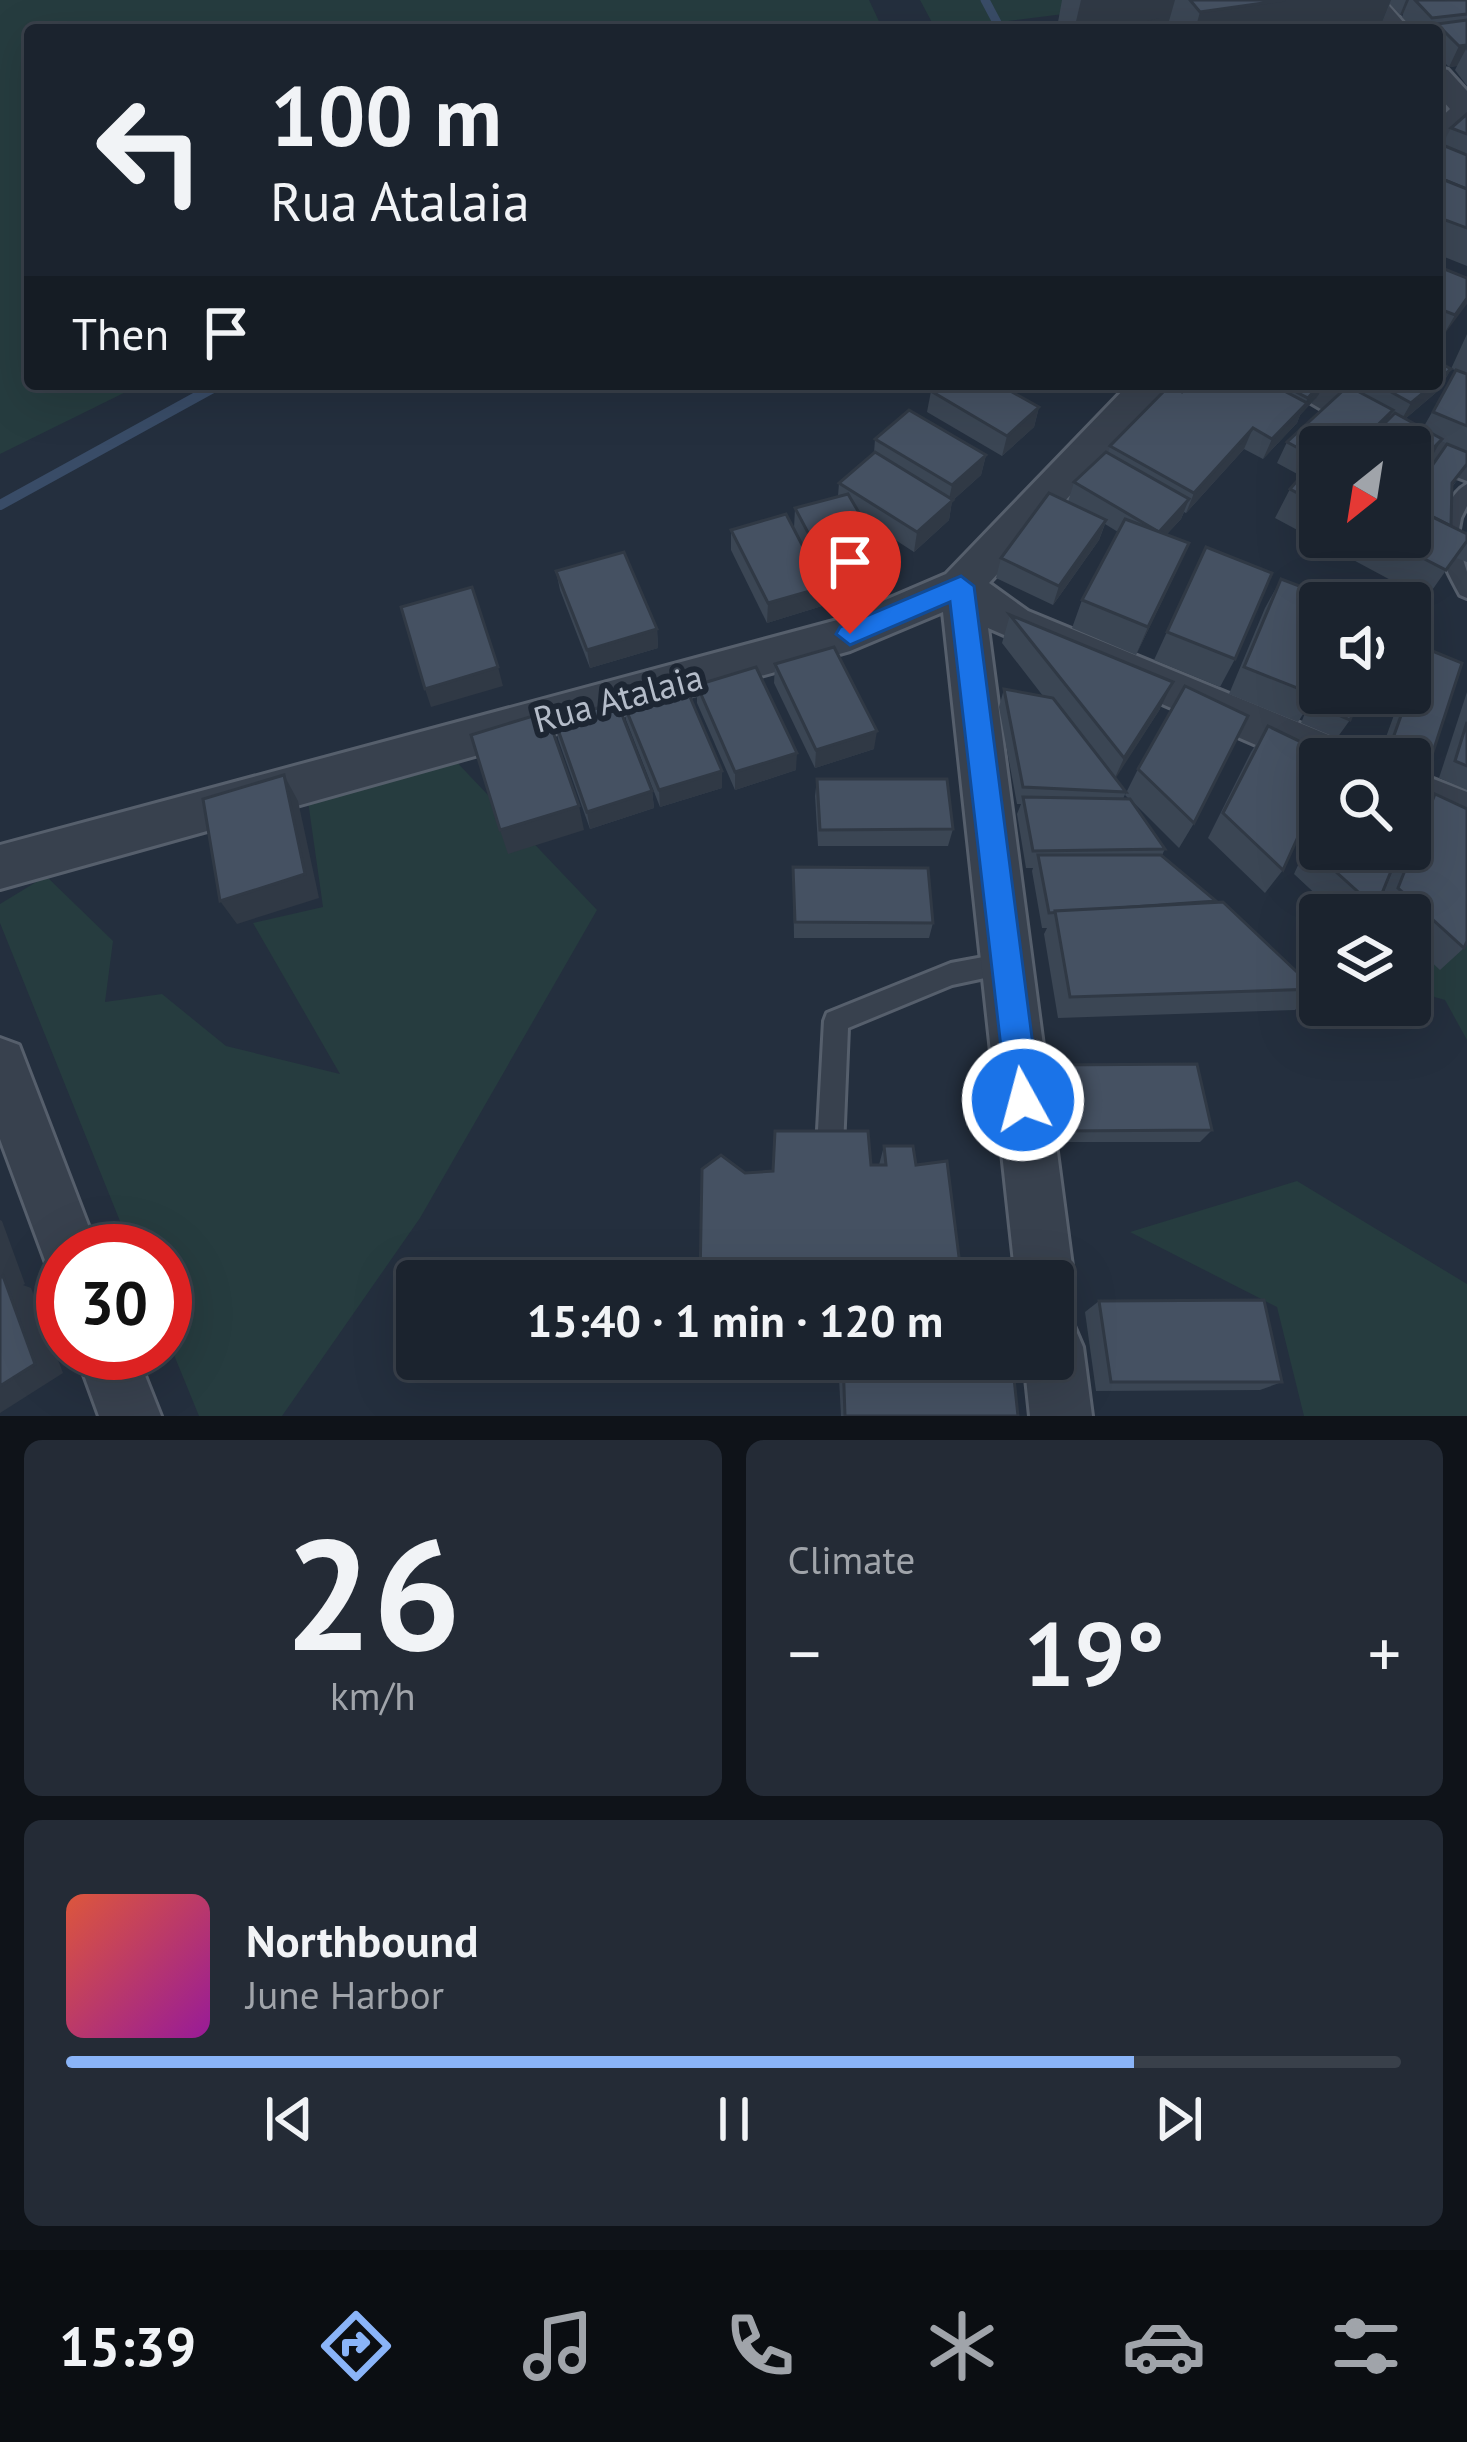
<!DOCTYPE html>
<html lang="en">
<head>
<meta charset="utf-8">
<style>
  body { margin:0; font-family:"PT Sans",sans-serif; background:#242b36; color:#f1f3f6; height:100vh; display:flex; flex-direction:column; font-size:45px; white-space:nowrap }
  * { box-sizing:border-box; margin:0 }
  p { font-size:39px; color:#a0a4aa }
  .icon { flex:none; width:66px; height:66px; fill:none; stroke:currentColor; stroke-width:2; stroke-linecap:round; stroke-linejoin:round }
  .map { position:relative; height:1416px; overflow:hidden }
  .panel { display:flex; flex-direction:column; gap:24px; padding:24px; background:#0f1319; flex:1 }
  .panel>* { flex:none }
  .hud { position:absolute; left:24px; top:24px; width:1419px; height:366px; border-radius:12px; box-shadow:0 12px 48px #0002,0 0 0 3px #39404a; background:#1b232e; color:#f1f3f6; overflow:hidden }
  .needle { width:78px; rotate:210deg }
  .buttons { position:absolute; left:1299px; top:426px; display:grid; gap:24px }
  .buttons a { display:grid; place-items:center; width:132px; height:132px; border-radius:12px; background:#1b232e; box-shadow:0 12px 48px #0002,0 0 0 3px #39404a; font-size:60px }
  .speed { position:absolute; left:36px; top:1224px; display:flex; gap:24px; font-size:60px; font-weight:700; text-align:center }
  .speed>* { display:grid; place-content:center; width:156px; height:156px; border-radius:50%; background:#1b232e; box-shadow:0 12px 48px #0002,0 0 0 3px #39404a; line-height:1 }
  .speed .limit { border:18px solid #d22; background:#fff; color:#111 }
  .pin { position:absolute; display:grid; place-items:center; width:102px; height:102px; color:#fff; margin:-123px -51px; border-radius:50% 50% 50% 0; rotate:-45deg; box-shadow:0 0 12px #0007 }
  .pin .icon { rotate:45deg }
  .me { position:absolute; width:132px; margin:-66px; rotate:353deg; stroke-linejoin:round; filter:drop-shadow(0 0 9px #0008) }
  .turn { display:flex; align-items:center; gap:42px; height:252px; padding:0 48px; font-size:54px }
  .turn .icon { width:156px; height:156px; stroke-width:2.5 }
  .turn b { display:block; font-size:84px; line-height:102px }
  .then { display:flex; align-items:center; height:114px; padding:0 48px; background:#0003; gap:24px; font-size:45px }
  .big { font-size:90px; font-weight:800; line-height:1.1 }
  .panel .card { flex:1; display:flex; flex-direction:column; justify-content:center; gap:18px; min-width:0; padding:0 42px; border-radius:18px; background:#242b36 }
  .panel .dial { align-items:center; gap:0 }
  .dial b { font-size:156px; line-height:1 }
  .song { display:flex; align-items:center; gap:36px }
  .cover { width:144px; height:144px; border-radius:18px; background:linear-gradient(135deg,hsl(10 70% 55%),hsl(300 70% 35%)) }
  .played { height:12px; border-radius:6px; background:linear-gradient(90deg,#8ab4f8 80%,#39404a 80%) }
  .keys { display:flex; justify-content:space-around; direction:ltr }
  .heat { display:flex; justify-content:space-between; align-items:center; font-size:66px; direction:ltr }
  .panel .tiles { flex:1; display:grid; gap:24px; grid-template-columns:1fr 1fr }
  .card:last-child { grid-column:span 2 }
  .trip { position:absolute; left:396px; top:1260px; width:678px; height:120px; border-radius:12px; background:#1b232e; box-shadow:0 12px 48px #0002,0 0 0 3px #39404a; font-weight:800; line-height:120px; text-align:center }
  .tabs { display:flex; height:192px; justify-content:space-around; align-items:center; background:#0b0e12; color:#a0a4aa }
  .tabs .icon { width:84px; height:84px }
  .tabs .active { color:#8ab4f8 }
  .tabs b { font-size:54px; color:#f1f3f6 }
  .map>svg:first-child { display:block }
  .green { fill:#263c3f }
  .lines { fill:none; stroke-linecap:round; stroke-linejoin:round }
  .stream-far1 { stroke:#394c67; stroke-width:9 }
  .stream { stroke:#394c67; stroke-width:10 }
  .lane-casing { stroke:#565f6c; stroke-width:6 }
  .street-casing { stroke:#565f6c; stroke-width:6 }
  .lane { fill:#38414e; fill-rule:evenodd }
  .street { fill:#38414e; fill-rule:evenodd }
  .wall { fill:#3b4654 }
  .shaded-wall { fill:#303945 }
  .building { fill:#455162; stroke:#303945; stroke-width:3 }
  .route { fill:#1a73e8; stroke:#114b97; stroke-width:3 }
  .labels { text-anchor:middle; stroke-width:12; stroke-linejoin:round; paint-order:stroke }
  .street-label { font-size:36px; fill:#b4bcc9; stroke:#1d2633 }
</style>
</head>
<body>
<div class="map">
<svg width="1467" height="1416" viewBox="0 0 1467 1416">
  <rect width="100%" height="100%" fill="#242f3e"/>
  <!-- green -->
  <g class="green">
    <path d="M0,0H869L883,30H30V384H142L0,454Z"/>
    <path d="M920,0H1175L936,30Z"/>
    <path d="M449,754L597,910L420,1218L282,1416H199L165,1333V1251H132L0,923V904L46,876L113,941L105,1002L162,994L226,1046L340,1074L253,923L323,907L307,794Z"/>
    <path d="M1467,925V1040L1445,1000L1410,990V926Z"/>
    <path d="M1297,1181L1467,1284V1416H1304L1277,1307L1130,1232Z"/>
  </g>
  <g class="lines">
    <!-- stream-far1 -->
    <path class="stream-far1" d="M985,0L1001,30"/>
    <!-- stream -->
    <path class="stream" d="M0,505L220,384"/>
    <defs>
      <g id="lane">
        <path d="M1467,484V506L1461,518L1457,540L1467,572V598L1460,595C1443,564 1429,538 1448,505C1454,495 1458,489 1467,484Z"/>
        <path d="M1005,953L1013,956L1017,964L1013,972L952,985L848,1028L843,1148L839,1157L830,1161L821,1157L817,1148L824,1021L827,1013L951,963Z"/>
      </g>
      <g id="street">
        <path d="M1354,0H1384L1410,30H1379Z"/>
        <path d="M1437,67L1448,70L1467,91V128L1448,145L1437,148V121L1450,109L1437,94Z"/>
        <path d="M1129,384H1173L989,583L1028,611L1353,745L1360,759H1320V773L988,628L1074,1281L1066,1302L1053,1307V1281H1016L943,612L850,651L0,889V845L841,619L946,574Z"/>
        <path d="M1288,384H1336L1423,433L1467,451V481L1410,459V447H1385L1294,393Z"/>
        <path d="M1410,770L1467,792V835L1410,811Z"/>
        <path d="M0,1038L19,1045L98,1251H63V1277L49,1271L0,1139Z"/>
        <path d="M1053,1317L1074,1326L1083,1347L1092,1416H1030L1024,1359H1053Z"/>
        <path d="M76,1353H136L161,1416H99Z"/>
      </g>
    </defs>
    <!-- lane casing -->
    <use href="#lane" class="lane-casing"/>
    <!-- street casing -->
    <use href="#street" class="street-casing"/>
    <!-- lane -->
    <use href="#lane" class="lane"/>
    <!-- street -->
    <use href="#street" class="street"/>
  </g>
  <!-- wall -->
  <g class="wall">
    <path d="M1062,0H1467V86L1455,70L1457,66L1449,67L1437,55V30H1415L1402,17L1403,14L1400,15L1390,4L1379,30H1064L1058,22Z"/>
    <path d="M1467,114V266L1437,254V154L1451,128Z"/>
    <path d="M1437,266L1467,298L1443,336L1437,334Z"/>
    <path d="M1467,334V452L1441,441L1430,460L1320,447V537H1410L1461,475L1452,487L1451,526L1466,534L1467,531V562L1456,558L1458,553L1426,599L1275,518L1290,489L1301,476L1277,463L1287,442L1357,391L1361,384H1437L1451,369L1439,390L1405,419L1423,428L1456,370L1451,369Z"/>
    <path d="M1092,384H1116L1107,392Z"/>
    <path d="M1190,384H1324L1318,396L1300,415L1297,423L1263,459L1244,449L1186,513L1184,512L1181,519L1166,535L1176,572L1136,655L1072,628L1082,600L1118,532L1105,524L1099,540L1053,605L996,578L1001,558L1068,502L1074,482L1108,453L1110,446Z"/>
    <path d="M931,391L1039,407L1034,427L1002,456L927,412Z"/>
    <path d="M875,439L986,455L981,475L952,501L949,520L914,552L863,519L886,584L832,600L794,528L795,508L838,496L839,483L874,453Z"/>
    <path d="M731,530L824,587L822,606L767,623L731,550Z"/>
    <path d="M1206,547L1235,659L1220,687L1154,660Z"/>
    <path d="M556,571L657,629L658,648L590,668L560,590Z"/>
    <path d="M1281,579L1320,603V693L1350,720L1337,738L1301,723L1307,708L1298,722L1229,694L1265,608Z"/>
    <path d="M1010,615L1160,709L1115,778L1126,792L1123,799H1129L1125,795L1138,769L1194,823L1179,848L1131,800L1165,849L1162,855L1315,989L1295,1010L1058,1018L1044,934L1047,928H1042L1032,871L1033,868H1026L1017,814L1021,804H1017L999,707L1004,689L1043,696L1002,643Z"/>
    <path d="M1425,648L1431,758L1417,775L1410,773V759H1378L1402,693H1410L1411,667Z"/>
    <path d="M775,664L874,749L815,768L774,683Z"/>
    <path d="M697,685L796,770L735,790L697,703Z"/>
    <path d="M1467,692V790L1439,778Z"/>
    <path d="M623,702L722,788L660,807L626,720Z"/>
    <path d="M555,721L652,791L654,808L590,829L558,739Z"/>
    <path d="M1268,726L1283,870L1265,893L1208,838L1251,752Z"/>
    <path d="M817,779L953,829L948,846H818L815,796Z"/>
    <path d="M1435,794L1464,948L1440,970L1410,942V915H1380L1376,911L1401,849H1410V827L1413,819Z"/>
    <path d="M1320,817V849L1376,908L1369,915H1338L1294,874Z"/>
    <path d="M793,867L933,923L929,938H794Z"/>
    <path d="M1050,1065L1212,1130L1200,1142H1051L1043,1078Z"/>
    <path d="M884,1146L916,1165L962,1281L871,1165H879Z"/>
    <path d="M1099,1301L1282,1382L1260,1390L1096,1391L1085,1312Z"/>
    <path d="M838,1359H1012L1018,1416H841Z"/>
  </g>
  <!-- shaded-wall -->
  <g class="shaded-wall">
    <path d="M1081,0H1175L1167,28L1153,30H1074Z"/>
    <path d="M1190,0H1391L1379,30H1195L1200,12Z"/>
    <path d="M1406,0H1409L1403,14L1400,15Z"/>
    <path d="M1467,45V51L1466,49L1457,66L1449,67L1459,46Z"/>
    <path d="M1467,298V304L1443,336L1455,315Z"/>
    <path d="M1451,369L1439,390L1399,424L1411,403L1434,384H1437V381Z"/>
    <path d="M1320,384H1324L1318,396L1300,415L1297,423L1263,459L1272,439L1304,405L1308,398Z"/>
    <path d="M1039,407L1034,427L1002,456L1007,436Z"/>
    <path d="M1393,410L1382,431L1365,447H1355Z"/>
    <path d="M1253,428L1244,449L1186,513L1194,493Z"/>
    <path d="M1442,439L1430,460L1410,480V472Z"/>
    <path d="M986,455L981,475L952,501L949,520L914,552L917,532L948,504L952,485Z"/>
    <path d="M1189,499L1181,519L1151,551L1159,532Z"/>
    <path d="M1106,520L1099,540L1053,605L1059,586Z"/>
    <path d="M1189,543L1176,572L1136,655L1148,627Z"/>
    <path d="M889,564L886,584L832,600L833,580Z"/>
    <path d="M824,587L822,606L767,623L768,603Z"/>
    <path d="M657,629L658,648L590,668L587,650Z"/>
    <path d="M498,667L503,686L431,707L425,689Z"/>
    <path d="M1173,682L1160,709L1112,784L1124,758Z"/>
    <path d="M877,731L874,749L815,768L816,750Z"/>
    <path d="M797,753L796,770L735,790V772Z"/>
    <path d="M722,771V788L660,807L659,790Z"/>
    <path d="M284,775L298,801L319,898L237,924L220,901Z"/>
    <path d="M652,791L654,808L590,829L587,812Z"/>
    <path d="M579,806L584,830L508,854L500,830Z"/>
    <path d="M0,1220L2,1221L25,1284L23,1285L31,1288L63,1373L0,1413Z"/>
  </g>
  <!-- building -->
  <g class="building">
    <path d="M1190,0H1285L1200,12Z"/>
    <path d="M1415,0H1467V14L1432,18Z"/>
    <path d="M1159,20L1169,30H1113Z"/>
    <path d="M1467,20V45L1459,46L1437,24Z"/>
    <path d="M1467,114V134L1451,128Z"/>
    <path d="M1445,146L1467,155V189L1437,177V154Z"/>
    <path d="M1437,177L1467,189V228L1437,217Z"/>
    <path d="M1437,266L1467,278V298L1455,315L1437,308Z"/>
    <path d="M1437,361L1451,369L1437,381Z"/>
    <path d="M1456,370L1467,374V426L1433,412Z"/>
    <path d="M940,384H998L1039,407L1007,436L931,391Z"/>
    <path d="M1190,384H1271L1307,403L1272,439L1253,428L1194,493L1110,446L1169,386L1182,392Z"/>
    <path d="M1281,384H1320L1308,398Z"/>
    <path d="M1377,384H1434L1411,403Z"/>
    <path d="M1348,386L1393,410L1355,447H1320V460L1287,442Z"/>
    <path d="M909,410L986,455L952,485L875,439Z"/>
    <path d="M1395,413L1442,439L1410,472V447H1361Z"/>
    <path d="M1447,444L1467,452V464L1452,483L1451,526L1410,505V498Z"/>
    <path d="M875,452L953,500L917,532L839,483Z"/>
    <path d="M1106,452L1189,499L1159,532L1074,482Z"/>
    <path d="M1317,458L1320,460V505L1290,489Z"/>
    <path d="M1049,493L1106,520L1059,586L1001,558Z"/>
    <path d="M848,494L889,564L833,580L795,508Z"/>
    <path d="M1410,506L1467,534V541L1446,570L1382,537H1410Z"/>
    <path d="M786,514L824,587L768,603L731,530Z"/>
    <path d="M1125,519L1189,543L1148,627L1082,600Z"/>
    <path d="M1206,547L1272,573L1235,659L1167,632Z"/>
    <path d="M624,552L657,629L587,650L556,571Z"/>
    <path d="M1281,579L1344,603H1320V682L1315,695L1244,667Z"/>
    <path d="M472,587L498,667L425,689L401,607Z"/>
    <path d="M1010,615L1173,682L1124,758Z"/>
    <path d="M834,647L877,731L816,750L775,664Z"/>
    <path d="M1425,648L1462,663L1431,758L1392,741Z"/>
    <path d="M756,667L797,753L735,772L697,685Z"/>
    <path d="M684,683L722,771L659,790L623,702Z"/>
    <path d="M1185,686L1248,716L1194,823L1138,769Z"/>
    <path d="M1320,686V693H1361L1350,720L1313,704Z"/>
    <path d="M1004,689L1053,698L1126,792L1023,787Z"/>
    <path d="M617,702L652,791L587,812L555,721Z"/>
    <path d="M546,712L579,806L500,830L471,735Z"/>
    <path d="M1467,722V766L1455,761Z"/>
    <path d="M1268,726L1334,758L1320,759V788L1283,870L1223,813Z"/>
    <path d="M284,775L305,874L220,901L203,799Z"/>
    <path d="M817,779H947L953,829L820,830Z"/>
    <path d="M1410,786L1423,792L1410,824Z"/>
    <path d="M1435,794L1467,809V941L1464,948L1398,888Z"/>
    <path d="M1023,797L1130,799L1165,849L1033,851Z"/>
    <path d="M1320,835V849H1400L1376,908L1313,851Z"/>
    <path d="M1038,855H1161L1216,901L1049,913Z"/>
    <path d="M793,867L928,868L933,923L795,922Z"/>
    <path d="M1223,902L1315,989L1070,997L1055,911Z"/>
    <path d="M1197,1064L1212,1130L1059,1131L1050,1065Z"/>
    <path d="M775,1131H868L871,1165H886L884,1146H913L916,1165L947,1161L962,1281H700L702,1169L721,1155L745,1173L773,1171Z"/>
    <path d="M3,1276L35,1364L0,1386V1278Z"/>
    <path d="M1264,1300L1282,1382H1111L1099,1301Z"/>
    <path d="M843,1359H1012L1018,1416H845Z"/>
  </g>
  <!-- route -->
  <path class="route" d="M961,576L974,586L1040,1100L1035,1111L1023,1116L1012,1111L1007,1100L950,602L850,645L836,634L840,627Z"/>
  <g class="labels">
    <!-- street labels -->
    <g class="street-label">
      <text transform="translate(618 698) rotate(-15)" y="13">Rua Atalaia</text>
    </g>
  </g>
</svg>
<div class="buttons">
<a><svg class="needle" viewBox="-14 -14 28 28"><path d="M0-13l5 13h-10z" fill="#e53935"/><path d="M0 13l5-13h-10z" fill="#a0a4aa"/></svg></a>
<a><svg class="icon" aria-label="sound" viewBox="0 0 24 24"><path d="M4 9h4l5-4v14l-5-4H4zM17 9q2 3 0 6"/></svg></a>
<a><svg class="icon" aria-label="search" viewBox="0 0 24 24"><circle cx="10" cy="10" r="6"/><path d="M15 15l6 6"/></svg></a>
<a><svg class="icon" aria-label="layers" viewBox="0 0 24 24"><path d="M12 4l9 5-9 5-9-5zM3 14l9 5 9-5"/></svg></a>
</div>
<div class="speed"><div class="limit">30</div></div>
<div class="pin" style="left:850px;top:634px;background:#d93025"><svg class="icon" aria-label="arrive" viewBox="0 0 24 24"><path d="M6 21V4h12l-3 4 3 4H6"/></svg></div>
<svg class="me" style="left:1023px;top:1100px" viewBox="-20 -20 40 40"><circle r="17" fill="#1a73e8" stroke="#fff" stroke-width="3"/><path d="M0-11L8 9 0 5-8 9z" fill="#fff"/></svg>
<div class="trip">15:40 · 1 min · 120 m</div>
<div class="hud">
<div class="turn"><svg class="icon" aria-label="left" viewBox="0 0 24 24"><path d="M17 20v-9H6M10 6l-5 5 5 5"/></svg><div><b>100 m</b>Rua Atalaia</div></div>
<div class="then">Then<svg class="icon" aria-label="arrive" viewBox="0 0 24 24"><path d="M6 21V4h12l-3 4 3 4H6"/></svg></div>
</div>
</div>
<section class="panel">
<div class="tiles">
<div class="card dial"><b>26</b><p>km/h</p></div>
<div class="card"><p>Climate</p>
<div class="heat"><a>−</a><b class="big">19°</b><a>+</a></div>
</div>
<div class="card">
<div class="song"><i class="cover"></i><div><b>Northbound</b><p>June Harbor</p></div></div>
<div class="played"></div>
<div class="keys"><svg class="icon" aria-label="previous" viewBox="0 0 24 24"><path d="M18 5L8 12l10 7zM5 5v14"/></svg><svg class="icon" aria-label="pause" viewBox="0 0 24 24"><path d="M8 5v14M16 5v14"/></svg><svg class="icon" aria-label="next" viewBox="0 0 24 24"><path d="M6 5l10 7-10 7zM19 5v14"/></svg></div>
</div>
</div>
</section>
<nav class="tabs">
<b>15:39</b>
<svg class="icon active" aria-label="directions" viewBox="0 0 24 24"><path d="M12 3l9 9-9 9-9-9zM9 14v-3h6M13 9l2 2-2 2"/></svg>
<svg class="icon" aria-label="music" viewBox="0 0 24 24"><path d="M9 18V5l10-2v13"/><circle cx="6" cy="18" r="3"/><circle cx="16" cy="16" r="3"/></svg>
<svg class="icon" aria-label="phone" viewBox="0 0 24 24"><path d="M5 4h4l2 5-3 2q2 4 5 5l2-3 5 2v4C11 20 4 13 5 4z"/></svg>
<svg class="icon" aria-label="climate" viewBox="0 0 24 24"><path d="M12 3v18M4 7l16 10M4 17L20 7"/></svg>
<svg class="icon" aria-label="car" viewBox="0 0 24 24"><path d="M5 17H2v-5l4-1 3-4h7l3 4 3 1v5h-3M9 17h6M6 11h13"/><circle cx="7" cy="17" r="2"/><circle cx="17" cy="17" r="2"/></svg>
<svg class="icon" aria-label="filters" viewBox="0 0 24 24"><path d="M4 7h16M4 17h16"/><circle cx="9" cy="7" r="2"/><circle cx="15" cy="17" r="2"/></svg>
</nav>
</body>
</html>
